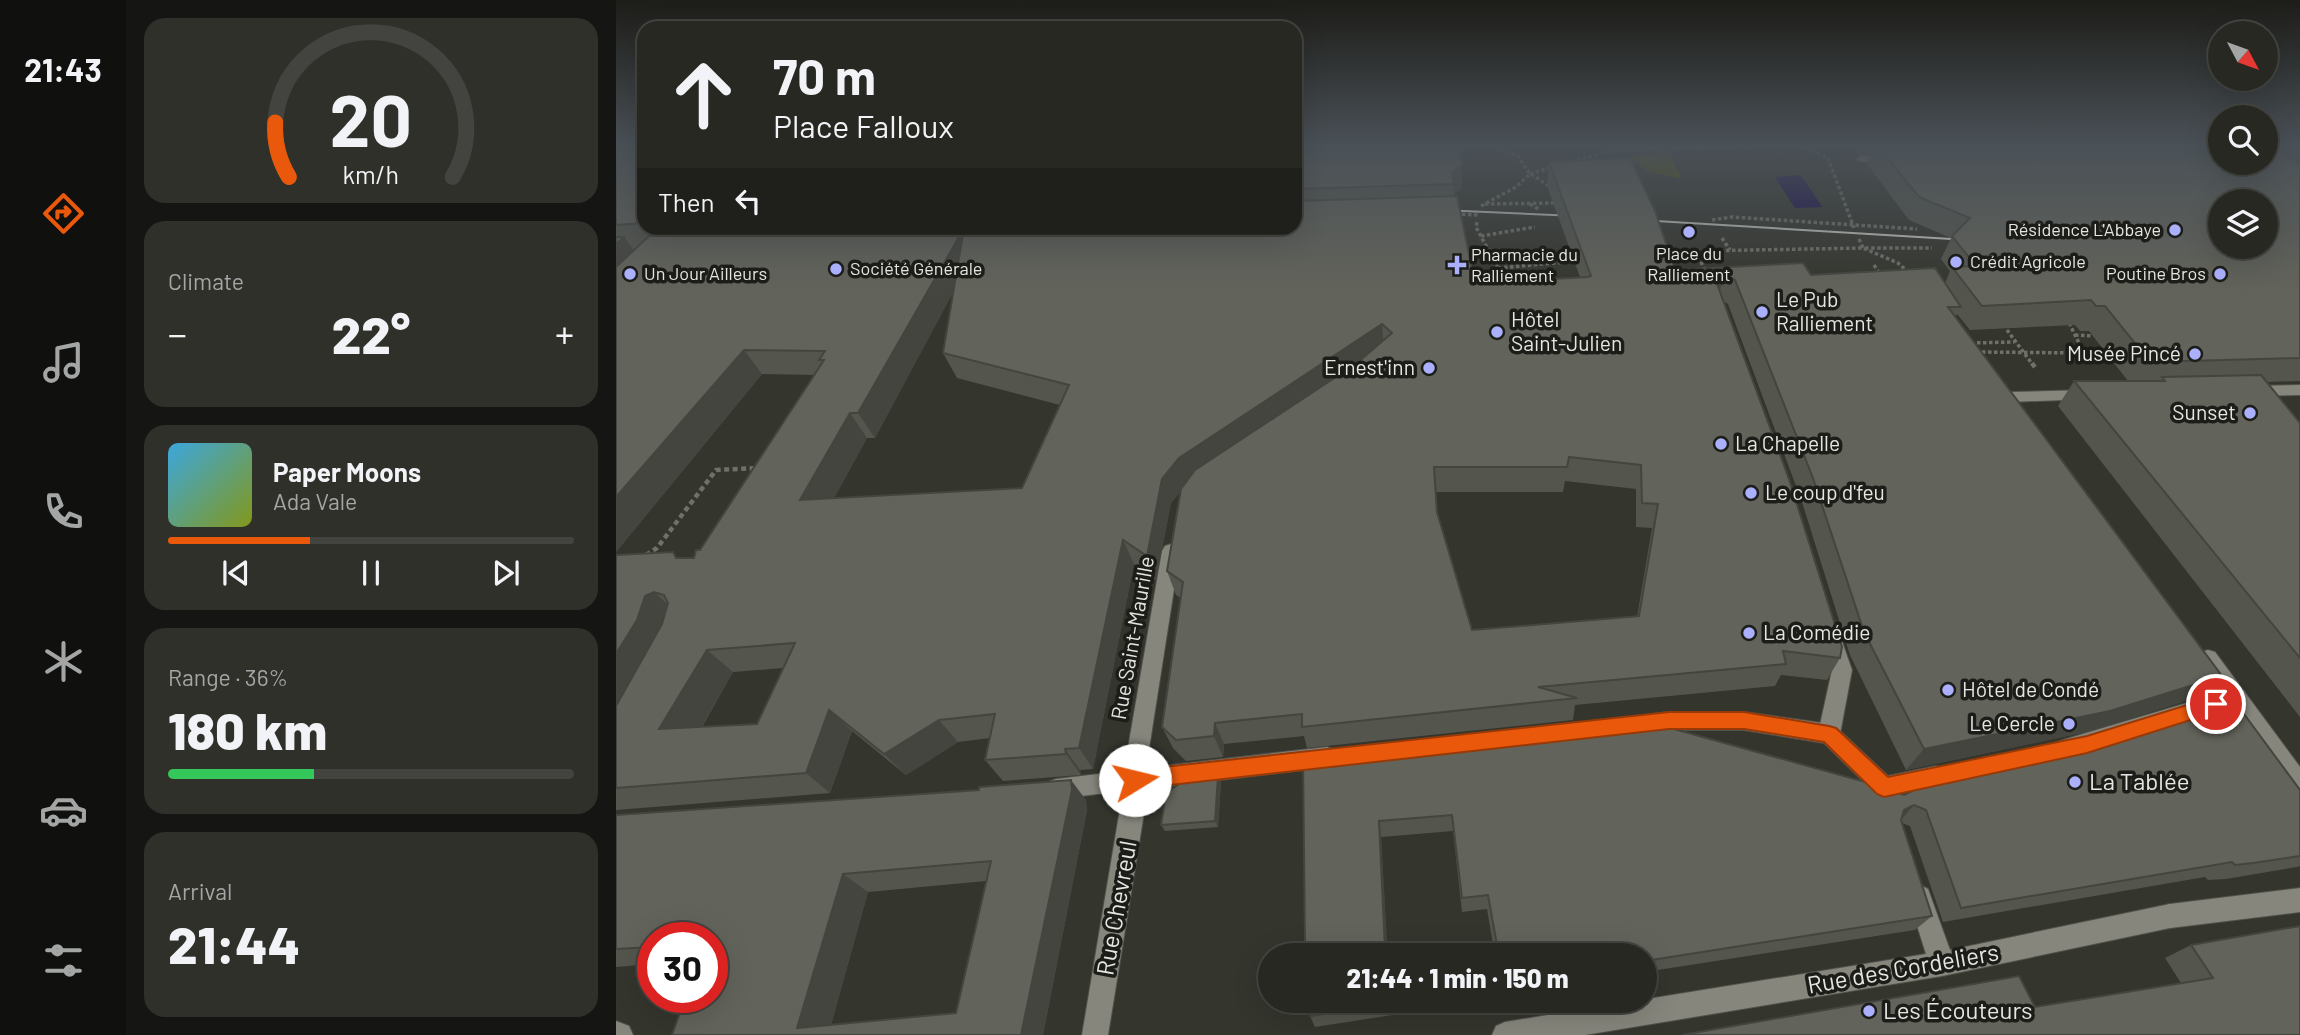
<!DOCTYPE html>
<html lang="en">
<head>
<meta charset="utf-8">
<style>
  body { margin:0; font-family:Barlow,sans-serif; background:#2f302a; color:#f1f3f6; height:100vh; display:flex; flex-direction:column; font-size:26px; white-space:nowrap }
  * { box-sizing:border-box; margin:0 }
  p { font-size:23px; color:#a4a6a5 }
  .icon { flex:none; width:38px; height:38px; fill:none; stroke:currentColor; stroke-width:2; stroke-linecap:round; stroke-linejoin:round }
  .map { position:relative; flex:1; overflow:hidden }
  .drawer { display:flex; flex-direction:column; gap:18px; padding:18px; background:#151613; width:490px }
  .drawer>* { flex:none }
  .top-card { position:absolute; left:21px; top:21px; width:665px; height:214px; border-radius:21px; box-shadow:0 7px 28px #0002,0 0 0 2px #434440; background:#272822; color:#f1f3f6; overflow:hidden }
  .needle { width:46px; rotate:131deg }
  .buttons { position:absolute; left:1592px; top:21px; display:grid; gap:14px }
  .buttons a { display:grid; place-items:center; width:70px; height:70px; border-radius:50%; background:#272822; box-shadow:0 7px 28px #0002,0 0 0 2px #434440; font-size:35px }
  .speed { position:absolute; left:21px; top:922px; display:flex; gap:14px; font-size:35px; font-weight:700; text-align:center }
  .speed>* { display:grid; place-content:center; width:91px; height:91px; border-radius:50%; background:#272822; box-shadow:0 7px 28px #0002,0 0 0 2px #434440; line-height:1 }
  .speed .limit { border:10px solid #d22; background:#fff; color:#111 }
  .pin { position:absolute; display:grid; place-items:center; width:60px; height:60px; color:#fff; margin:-30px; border:4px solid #fff; border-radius:50%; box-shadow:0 2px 7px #0007 }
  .me { position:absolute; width:77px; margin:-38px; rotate:81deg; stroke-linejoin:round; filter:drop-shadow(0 0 5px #0008) }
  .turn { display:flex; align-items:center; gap:24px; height:147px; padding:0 21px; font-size:32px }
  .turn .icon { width:91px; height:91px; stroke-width:2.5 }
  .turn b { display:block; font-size:49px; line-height:60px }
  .then { display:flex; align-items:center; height:66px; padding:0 21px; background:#0003; gap:14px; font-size:26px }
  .big { font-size:52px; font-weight:800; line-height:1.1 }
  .drawer .widget { flex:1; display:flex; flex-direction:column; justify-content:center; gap:10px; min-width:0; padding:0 24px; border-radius:21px; background:#2f302a }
  .drawer .dial { align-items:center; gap:0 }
  .dial svg { height:182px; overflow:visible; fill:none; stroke:#434440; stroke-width:7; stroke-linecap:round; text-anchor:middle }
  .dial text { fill:#f1f3f6; stroke:none }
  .song { display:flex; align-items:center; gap:21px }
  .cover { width:84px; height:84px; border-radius:10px; background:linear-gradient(135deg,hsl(200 70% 55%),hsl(70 70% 35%)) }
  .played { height:7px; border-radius:4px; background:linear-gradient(90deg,#ea580c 35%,#434440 35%) }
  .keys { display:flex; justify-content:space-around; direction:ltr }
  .heat { display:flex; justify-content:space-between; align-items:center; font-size:38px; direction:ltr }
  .charge { height:10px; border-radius:5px; background:linear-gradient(90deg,#34c759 36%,#434440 0) }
  .trip { position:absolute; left:642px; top:943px; width:399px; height:70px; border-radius:35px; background:#272822; box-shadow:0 7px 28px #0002,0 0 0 2px #434440; font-weight:800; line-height:70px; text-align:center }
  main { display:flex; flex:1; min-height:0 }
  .tab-bar { display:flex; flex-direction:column; width:126px; justify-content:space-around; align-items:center; background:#10100e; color:#a4a6a5 }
  .tab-bar .icon { width:49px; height:49px }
  .tab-bar .active { color:#ea580c }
  .tab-bar b { font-size:32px; color:#f1f3f6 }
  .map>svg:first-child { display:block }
  .green { fill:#525304 }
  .water { fill:#170a4f }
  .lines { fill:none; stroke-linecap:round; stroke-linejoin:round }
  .service-casing { stroke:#50514a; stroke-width:2 }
  .pedestrian-casing { stroke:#50514a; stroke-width:2 }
  .minor-casing { stroke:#50514a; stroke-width:2 }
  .path-far1 { stroke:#6f7069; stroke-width:3.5; stroke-dasharray:3.5 2.5; stroke-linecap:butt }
  .path { stroke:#6f7069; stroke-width:4.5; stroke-dasharray:5 3.5; stroke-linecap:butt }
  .service { fill:#86867d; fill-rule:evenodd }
  .pedestrian { fill:#86867d; fill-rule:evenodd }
  .minor { fill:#86867d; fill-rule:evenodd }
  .tram { stroke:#c7c8c3; stroke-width:2 }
  .wall { fill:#54554d; fill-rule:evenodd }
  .shaded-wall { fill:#45453f }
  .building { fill:#62635a; stroke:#45453f; stroke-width:2; fill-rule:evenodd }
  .route { fill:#ea580c; stroke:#983908; stroke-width:2 }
  .poi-dot { fill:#aab0fc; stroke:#1c1c18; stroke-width:2.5 }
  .labels { text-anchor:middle; stroke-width:7; stroke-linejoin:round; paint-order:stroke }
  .far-poi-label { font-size:18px; fill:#e5e6e1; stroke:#1c1c18; text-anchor:start }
  .poi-label { font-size:21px; fill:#e5e6e1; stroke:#1c1c18; text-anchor:start }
  .street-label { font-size:21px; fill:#e5e6e1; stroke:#1c1c18 }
  .near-poi-label { font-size:24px; fill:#e5e6e1; stroke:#1c1c18; text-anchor:start }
  .near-street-label { font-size:24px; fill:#e5e6e1; stroke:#1c1c18 }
</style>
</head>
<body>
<main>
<nav class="tab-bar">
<b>21:43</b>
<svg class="icon active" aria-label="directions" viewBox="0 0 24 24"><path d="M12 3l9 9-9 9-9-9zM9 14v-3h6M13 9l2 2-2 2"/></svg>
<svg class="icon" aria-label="music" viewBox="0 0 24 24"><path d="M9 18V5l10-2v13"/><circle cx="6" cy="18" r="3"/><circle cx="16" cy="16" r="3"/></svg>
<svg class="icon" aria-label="phone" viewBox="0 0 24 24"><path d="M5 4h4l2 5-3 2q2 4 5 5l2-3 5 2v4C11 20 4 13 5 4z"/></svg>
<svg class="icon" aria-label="climate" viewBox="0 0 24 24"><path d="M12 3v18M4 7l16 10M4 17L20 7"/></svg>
<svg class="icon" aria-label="car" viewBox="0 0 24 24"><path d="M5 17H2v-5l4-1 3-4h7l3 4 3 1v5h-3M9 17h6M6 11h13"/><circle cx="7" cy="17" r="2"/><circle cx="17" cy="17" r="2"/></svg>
<svg class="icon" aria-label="filters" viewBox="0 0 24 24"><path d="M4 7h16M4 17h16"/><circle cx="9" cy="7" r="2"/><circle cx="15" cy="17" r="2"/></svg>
</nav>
<section class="drawer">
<div class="widget dial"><svg viewBox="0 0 100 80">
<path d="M14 69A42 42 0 1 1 86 69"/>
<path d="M14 69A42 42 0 0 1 8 45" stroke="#ea580c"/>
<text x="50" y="56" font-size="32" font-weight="700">20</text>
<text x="50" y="72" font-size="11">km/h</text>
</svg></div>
<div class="widget"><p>Climate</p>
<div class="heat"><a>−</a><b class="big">22°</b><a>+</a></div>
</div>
<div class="widget">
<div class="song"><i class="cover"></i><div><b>Paper Moons</b><p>Ada Vale</p></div></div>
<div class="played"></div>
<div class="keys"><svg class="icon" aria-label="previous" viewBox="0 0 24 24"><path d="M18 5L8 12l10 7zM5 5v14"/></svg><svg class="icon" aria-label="pause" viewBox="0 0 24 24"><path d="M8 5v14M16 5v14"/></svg><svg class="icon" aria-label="next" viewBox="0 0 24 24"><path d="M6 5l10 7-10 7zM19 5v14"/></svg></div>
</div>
<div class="widget"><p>Range · 36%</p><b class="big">180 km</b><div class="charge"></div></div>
<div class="widget"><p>Arrival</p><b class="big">21:44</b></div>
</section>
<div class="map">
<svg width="1684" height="1035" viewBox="0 0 1684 1035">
  <rect width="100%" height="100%" fill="#34352d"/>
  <!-- green -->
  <path class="green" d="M1053,153L1066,179L1031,171L1013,156Z"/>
  <!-- water -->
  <path class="water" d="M1185,175L1206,207L1179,208L1159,177Z"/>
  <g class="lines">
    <defs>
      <path id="service" d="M0,1021L13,1026L17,1035H0Z"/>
      <g id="pedestrian">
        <path d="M1276,155L1280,156V160L1246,162L1240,159L1246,156Z"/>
        <path d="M1684,385V395L1635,396L1627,391L1635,386Z"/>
        <path d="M1471,390L1476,391L1479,395L1476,399L1394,402L1386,397L1394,392Z"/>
        <path d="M1216,631L1223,633L1236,670L1224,734L1220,741L1213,744L1206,741L1202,734L1216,670L1206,639L1209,633Z"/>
        <path d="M1592,650L1599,652L1684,767V795L1676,792L1585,664L1582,658L1585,652Z"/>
        <path d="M1684,888V912L1554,928L1545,925L1542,916L1545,907L1554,904Z"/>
      </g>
      <g id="minor">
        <path d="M555,544L561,546L564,551L530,768L711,747L719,750L722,757L719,764L711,767L529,789V807L492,1035H466L507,791L440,799L432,796L429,789L432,782L440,779L508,771L546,551L549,546Z"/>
        <path d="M1621,688L1628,691L1631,697L1628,703L1621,706L1450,759L1442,756L1439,749L1442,742L1450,739Z"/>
        <path d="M1053,712H1128L1213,724L1220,727L1272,776L1320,766L1328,769L1331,776L1328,783L1282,794L1280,805L1272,809L1264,805L1259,793L1208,743L1128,730H1053L1013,734L1006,732L1003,725L1006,718Z"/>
        <path d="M1304,885L1312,889L1334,950L1554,904L1563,907L1566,916L1563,925L1554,928L1326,976L969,1035H876L880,1026L889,1022L1310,954L1292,897L1296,889Z"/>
      </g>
    </defs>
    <!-- service casing -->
    <use href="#service" class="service-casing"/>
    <!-- pedestrian casing -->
    <use href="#pedestrian" class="pedestrian-casing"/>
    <!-- minor casing -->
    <use href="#minor" class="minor-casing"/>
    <!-- path-far1 -->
    <g class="path-far1">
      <path d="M1190,148L1212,158L1238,228"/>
      <path d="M955,162L998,150L1190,146"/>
      <path d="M914,174L937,167"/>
      <path d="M915,174L933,186"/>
      <path d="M869,204L938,203"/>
      <path d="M914,204L924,210"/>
      <path d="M865,206L900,187L914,174L901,155L875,146"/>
      <path d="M840,214L863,215"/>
      <path d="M1096,220L1116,217L1301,229"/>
      <path d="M865,236L919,227"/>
      <path d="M1106,238L1114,250"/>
      <path d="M1243,239L1247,248H1316"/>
      <path d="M1080,251L1247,248L1282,263L1293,273"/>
      <path d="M1050,253L1080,251L1090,273"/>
      <path d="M1258,265L1265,276"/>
      <path d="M882,268L962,261"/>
      <path d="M858,286L882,268L860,227L861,222"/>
      <path d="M1391,330L1417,365"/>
      <path d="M1459,335L1477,336"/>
      <path d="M1355,343L1398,342"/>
      <path d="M1360,352L1468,353L1454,325"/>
    </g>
    <!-- path -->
    <g class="path">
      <path d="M1416,363L1420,369"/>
      <path d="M30,555L41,548L100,470L142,468"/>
    </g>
    <!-- service -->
    <use href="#service" class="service"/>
    <!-- pedestrian -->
    <use href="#pedestrian" class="pedestrian"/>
    <!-- minor -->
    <use href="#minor" class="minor"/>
    <!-- tram -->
    <g class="tram">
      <path d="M825,210L961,216"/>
      <path d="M1024,220L1352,240"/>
    </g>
  </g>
  <!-- wall -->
  <g class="wall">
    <path d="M0,146H28V228H679V146L846,165V188L838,194V196L859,283L964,277L931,186L933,162L1059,270L1195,275L1329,283L1334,271L1325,259L1335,238L1293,220L1251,164L1254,154L1243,155L1236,146H1684V381L1651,382L1684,423V717L1442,406L1458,381H1512L1473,331H1464L1459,325L1354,330L1341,314L1339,318L1606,676L1579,698L1470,732L1290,770L1234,655L1186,502L1112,304L1107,301L1224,658L1211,680L1165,675L1159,686L959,705L957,720L691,748L688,736L608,744L607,757L570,761L557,748L546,727L565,598L560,595L551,571L565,491L555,503L540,580L518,564L477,769L464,770L465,775L387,781L369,760L374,738L342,742L290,775L236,731L214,793L0,810V555L78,558L84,550L198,375L146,374L0,552ZM337,292L327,353L341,378L444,405L406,488L218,498L251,438H259ZM949,481L1020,489V527L1036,528L1021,617L856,630L821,512L820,492H947ZM167,668L141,724L86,727L117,672Z"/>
    <path d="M687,755L1277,791L1287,794L1299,780L1684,856V866L1681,867L1610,879L1592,880L1589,877L1327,922L1294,826L1286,823L1316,916L1299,930L1029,972V956H879L871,909L846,912L837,831L765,837L771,948L839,956H693L689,946Z"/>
    <path d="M602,776L605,782L602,827L549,831L545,825Z"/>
    <path d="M470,800L471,810L427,1035H56L96,938H37V964L0,967V815ZM370,881L340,1013L215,1025L252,892Z"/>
    <path d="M1575,945L1684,1035L1419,1007L1565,983L1549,958Z"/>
    <path d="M694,1001H841V1005L699,1027L694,1016Z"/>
  </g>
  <!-- shaded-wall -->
  <g class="shaded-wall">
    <path d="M846,165V188L838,194V184L836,172Z"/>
    <path d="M109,228H129L119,243Z"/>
    <path d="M348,228L359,252L259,438L242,413Z"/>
    <path d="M8,237L26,261L0,288V244Z"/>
    <path d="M1108,274L1102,299L1100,281Z"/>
    <path d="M766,324L768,348L572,483L555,503L540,580L531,556L546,479L563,458Z"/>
    <path d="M128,350L146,374L0,552V497Z"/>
    <path d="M234,413L251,438L204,524L184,500Z"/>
    <path d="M507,540L518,564L477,769L463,748Z"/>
    <path d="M38,592L64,615L0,727V654L29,596Z"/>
    <path d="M91,650L117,672L72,750L43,729Z"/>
    <path d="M1606,676L1579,698L1470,732L1290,770L1308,749Z"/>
    <path d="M213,710L236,731L214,793L190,773Z"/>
    <path d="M323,720L342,742L290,775L268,754Z"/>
    <path d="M599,723L608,744L607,757L598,736Z"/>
    <path d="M449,749L464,770L465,775L450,754Z"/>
    <path d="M602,776L605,782L602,827L599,821Z"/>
    <path d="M455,780L470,800L471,810L427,1035H405Z"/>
    <path d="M1298,805L1283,822L1288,810Z"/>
    <path d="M763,821L765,837L772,956L769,949Z"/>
    <path d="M227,874L252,892L212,1035L181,1028Z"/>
  </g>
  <!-- building -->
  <g class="building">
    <path d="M0,146H28V223L0,225Z"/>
    <path d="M679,146H843L846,165L836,172L838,184L679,189Z"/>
    <path d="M1262,146H1605V163H1650V146H1658L1684,164V358L1534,362L1489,306H1480L1475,300L1366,306L1336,267L1360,266L1336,236L1354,218L1303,197ZM1605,201H1650V247H1605Z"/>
    <path d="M1014,158L1039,211L1059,270L1187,263L1195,275L1319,268L1345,307H1332L1606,676L1494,711L1308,749L1248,632L1197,478L1119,280L1108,274L1100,281L1173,479L1226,647L1224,658L1167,651L1170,664L922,687L961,698L686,727V714L599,723L598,736L560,740L546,727L567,582L551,571L565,489L579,470L741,363L776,333L766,324L563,458L546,479L531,556L507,540L463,748L449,749L450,754L369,760L379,714L323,720L268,754L213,710L190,773L0,788V706L46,624L52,603L48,595L38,592L29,596L21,620L0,654V555L57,552L60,558H78L80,550H84L208,360H203L209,351L128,350L0,497V267L33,236L193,228H679V201L841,196L859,283L972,277L975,276L933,162ZM348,228L327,353L453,385L406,488L184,500L234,413H242ZM953,457L1025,465L1026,503L1042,504L1023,616L856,630L821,512L818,467H951ZM179,643L141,724L43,729L91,650Z"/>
    <path d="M0,237H8L0,244Z"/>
    <path d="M1645,375L1684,423V658L1458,381H1549L1546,377Z"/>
    <path d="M1617,699L1684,790V856L1637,863L1619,865L1616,862L1345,908L1310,810L1298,805L1288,810L1285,820L1316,916L1029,961V956H883L872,895L846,898L836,815L763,821L769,949L839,942V956H694L695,946H689L687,755L1022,719L1253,783H1273L1277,791L1288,795L1296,791L1299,780L1492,740Z"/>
    <path d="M602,776L599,821L545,825L550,793L570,779Z"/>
    <path d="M455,780L456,790L405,1035H56L69,998H96V938H37V947L0,949V815L363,790V787ZM375,861L340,1013L181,1028L227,874Z"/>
    <path d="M1684,926V1035H1066L1403,976L1419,1007L1597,978L1575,945Z"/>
    <path d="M694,1001H790L694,1016Z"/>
  </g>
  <!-- sky -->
  <linearGradient id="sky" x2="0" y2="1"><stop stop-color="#1d1d19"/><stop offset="0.5" stop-color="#4a5157"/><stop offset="1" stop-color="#4a5157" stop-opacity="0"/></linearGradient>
  <rect width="1684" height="291" fill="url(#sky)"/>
  <!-- route -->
  <path class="route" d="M1600,696L1606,698L1609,704L1606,710L1471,753L1268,797L1261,794L1208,742L1128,729H1053L519,789L512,786L509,780L512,773L519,770L1053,712H1128L1213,726L1220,728L1272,777L1471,736Z"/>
  <!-- markers -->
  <g class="poi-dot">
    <circle cx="1559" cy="230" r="7"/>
    <circle cx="1073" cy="232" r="7"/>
    <circle cx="1340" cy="262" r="7"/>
    <path d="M837.5 254.5h7v7h7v7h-7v7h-7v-7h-7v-7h7z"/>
    <circle cx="220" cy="269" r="7"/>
    <circle cx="14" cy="274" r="7"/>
    <circle cx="1604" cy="274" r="7"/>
    <circle cx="1146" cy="312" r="7"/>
    <circle cx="881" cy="332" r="7"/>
    <circle cx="1579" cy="354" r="7"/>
    <circle cx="813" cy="368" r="7"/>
    <circle cx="1634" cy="413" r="7"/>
    <circle cx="1105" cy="444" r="7"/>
    <circle cx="1135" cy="493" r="7"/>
    <circle cx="1133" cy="633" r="7"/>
    <circle cx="1332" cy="690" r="7"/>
    <circle cx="1453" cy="724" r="7"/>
    <circle cx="1459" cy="782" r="7"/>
    <circle cx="1253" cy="1011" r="7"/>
  </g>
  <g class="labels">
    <!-- far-poi labels -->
    <g class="far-poi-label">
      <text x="1545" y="236" text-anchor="end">Résidence L'Abbaye</text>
      <text x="1073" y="260" text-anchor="middle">Place du<tspan x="1073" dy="21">Ralliement</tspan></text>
      <text x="855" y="261">Pharmacie du<tspan x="855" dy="21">Ralliement</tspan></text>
      <text x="1354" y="268">Crédit Agricole</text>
      <text x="234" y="275">Société Générale</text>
      <text x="28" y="280">Un Jour Ailleurs</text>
      <text x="1590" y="280" text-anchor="end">Poutine Bros</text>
    </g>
    <!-- poi labels -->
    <g class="poi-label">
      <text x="1160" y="307">Le Pub<tspan x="1160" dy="24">Ralliement</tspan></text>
      <text x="895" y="327">Hôtel<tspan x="895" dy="24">Saint-Julien</tspan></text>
      <text x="1565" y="361" text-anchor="end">Musée Pincé</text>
      <text x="799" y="375" text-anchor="end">Ernest'inn</text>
      <text x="1620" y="420" text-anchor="end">Sunset</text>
      <text x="1119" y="451">La Chapelle</text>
      <text x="1149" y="500">Le coup d'feu</text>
      <text x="1147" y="640">La Comédie</text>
      <text x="1346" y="697">Hôtel de Condé</text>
      <text x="1439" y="731" text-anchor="end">Le Cercle</text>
    </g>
    <!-- street labels -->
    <g class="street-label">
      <text transform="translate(517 638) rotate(-80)" y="7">Rue Saint-Maurille</text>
    </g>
    <!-- near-poi labels -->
    <g class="near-poi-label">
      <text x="1473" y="790">La Tablée</text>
      <text x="1267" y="1019">Les Écouteurs</text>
    </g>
    <!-- near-street labels -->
    <g class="near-street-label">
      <text transform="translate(501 908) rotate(-80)" y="8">Rue Chevreul</text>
      <text transform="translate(1287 969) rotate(-10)" y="8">Rue des Cordeliers</text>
    </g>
  </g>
</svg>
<div class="buttons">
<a><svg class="needle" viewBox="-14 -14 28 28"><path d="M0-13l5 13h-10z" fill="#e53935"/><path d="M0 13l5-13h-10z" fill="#a4a6a5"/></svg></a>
<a><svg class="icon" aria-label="search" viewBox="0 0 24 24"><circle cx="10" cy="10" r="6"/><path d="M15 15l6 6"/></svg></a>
<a><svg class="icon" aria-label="layers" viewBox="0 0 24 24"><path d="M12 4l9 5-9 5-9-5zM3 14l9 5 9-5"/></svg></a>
</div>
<div class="speed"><div class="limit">30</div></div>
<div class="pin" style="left:1600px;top:704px;background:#d93025"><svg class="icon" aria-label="arrive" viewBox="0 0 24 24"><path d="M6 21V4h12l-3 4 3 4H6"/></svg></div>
<svg class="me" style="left:519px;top:780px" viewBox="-20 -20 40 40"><circle r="19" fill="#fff"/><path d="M0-13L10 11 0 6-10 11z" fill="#ea580c"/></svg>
<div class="trip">21:44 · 1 min · 150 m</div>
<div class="top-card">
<div class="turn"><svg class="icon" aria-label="ahead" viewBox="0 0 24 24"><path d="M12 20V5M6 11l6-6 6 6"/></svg><div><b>70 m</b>Place Falloux</div></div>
<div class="then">Then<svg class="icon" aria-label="left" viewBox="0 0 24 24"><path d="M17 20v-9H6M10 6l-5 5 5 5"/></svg></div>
</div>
</div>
</main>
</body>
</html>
